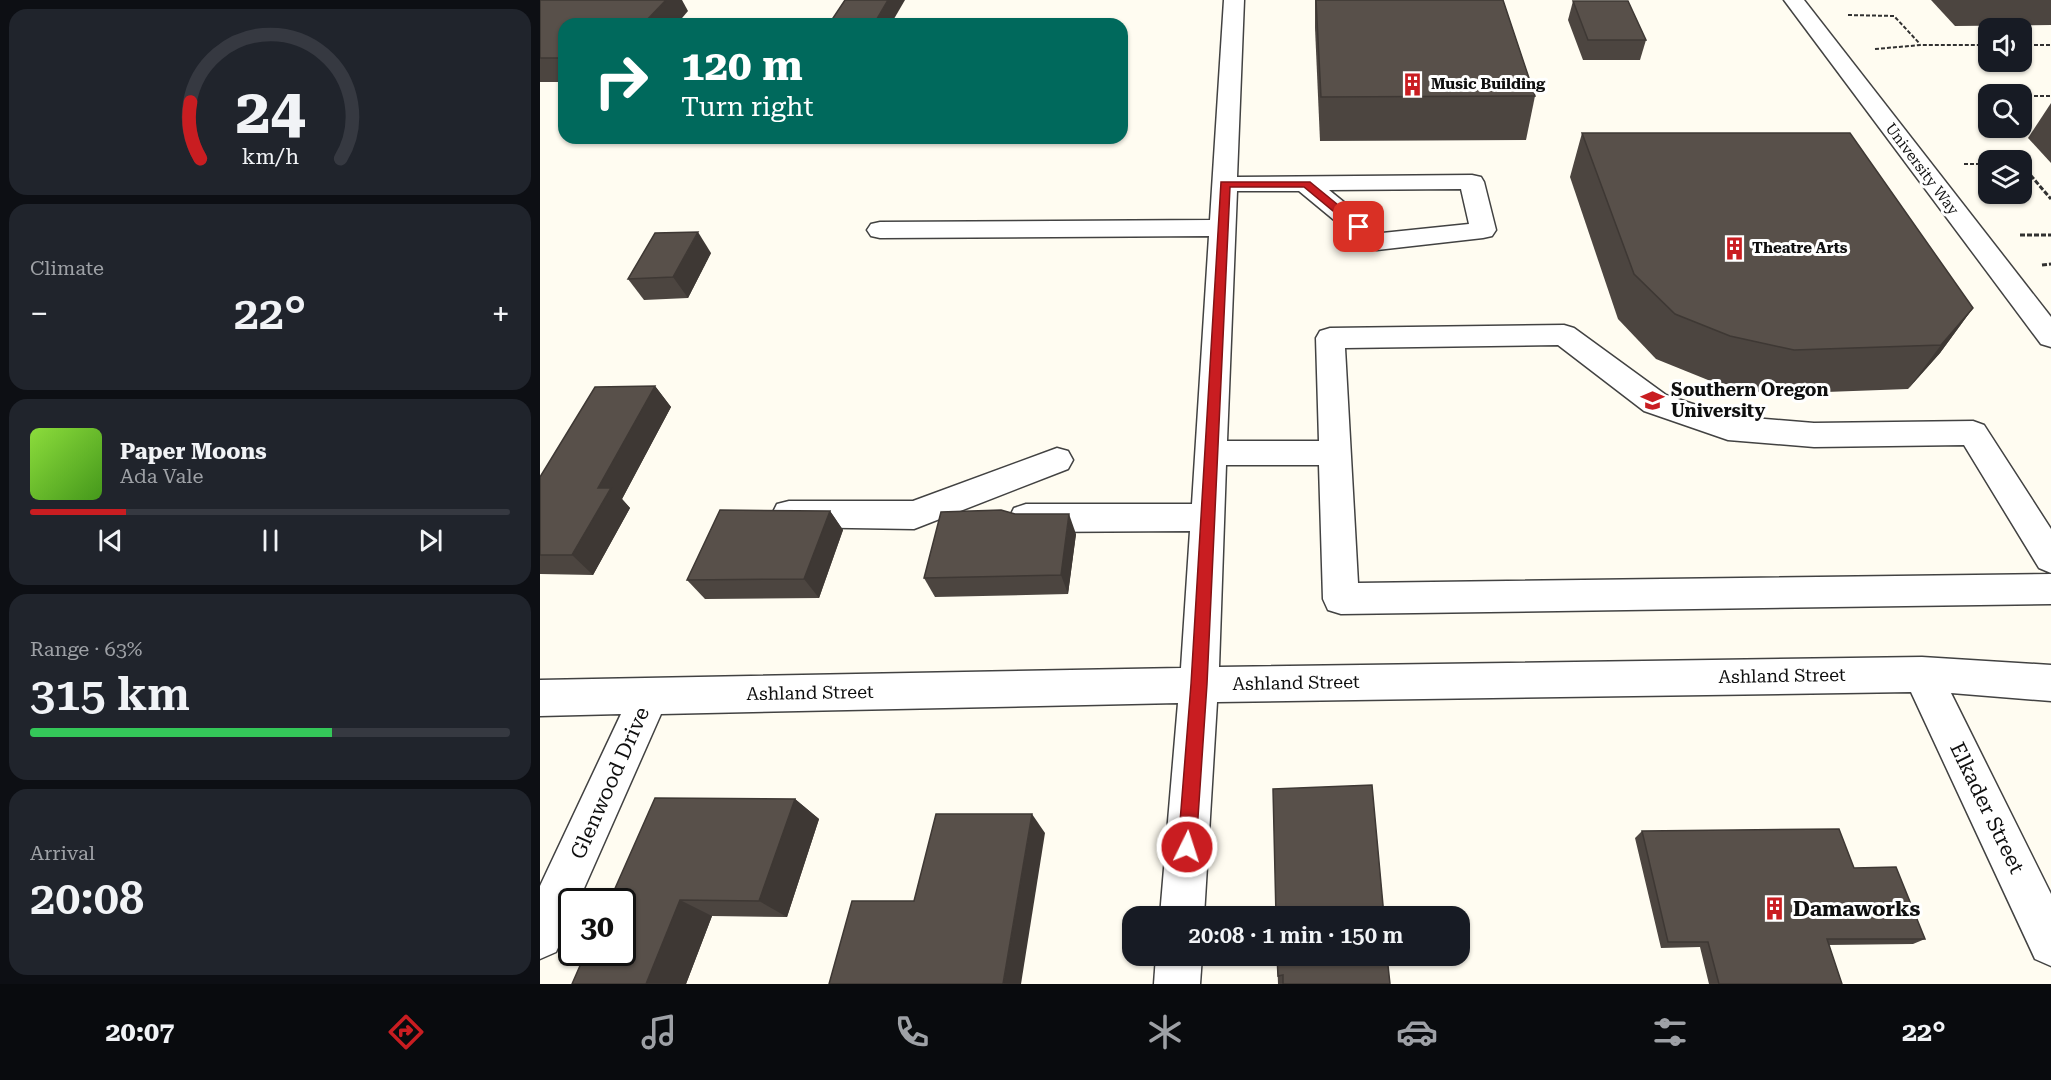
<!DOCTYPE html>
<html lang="en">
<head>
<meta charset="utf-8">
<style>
  body { margin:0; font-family:"Roboto Serif",serif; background:#20242c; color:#f1f3f6; height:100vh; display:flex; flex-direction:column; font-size:22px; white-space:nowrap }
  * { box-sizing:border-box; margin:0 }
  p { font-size:20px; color:#9ea1a6 }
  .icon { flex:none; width:33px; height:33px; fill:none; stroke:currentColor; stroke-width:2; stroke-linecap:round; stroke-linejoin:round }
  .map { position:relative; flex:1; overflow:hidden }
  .drawer { display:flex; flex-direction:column; gap:9px; padding:9px; background:#0d0f14; width:540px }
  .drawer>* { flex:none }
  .banner { position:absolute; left:18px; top:18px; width:570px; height:126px; border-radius:18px; box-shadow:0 2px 4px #0004; background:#00695c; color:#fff; overflow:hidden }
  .fabs { position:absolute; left:1438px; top:18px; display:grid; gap:12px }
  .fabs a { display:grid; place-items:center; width:54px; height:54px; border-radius:12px; background:#171b24; box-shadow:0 2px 4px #0004; font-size:30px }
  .speed { position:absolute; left:18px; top:888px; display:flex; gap:12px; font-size:30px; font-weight:700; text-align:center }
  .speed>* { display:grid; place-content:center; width:78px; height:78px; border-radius:50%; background:#171b24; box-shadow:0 2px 4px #0004; line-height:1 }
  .speed .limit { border:3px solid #111; border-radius:9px; background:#fff; color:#111 }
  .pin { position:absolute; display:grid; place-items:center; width:51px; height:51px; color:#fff; margin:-26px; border-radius:12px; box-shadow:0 3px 9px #0006 }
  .me { position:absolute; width:66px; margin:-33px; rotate:4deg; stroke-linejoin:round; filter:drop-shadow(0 0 4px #0008) }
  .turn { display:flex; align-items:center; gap:21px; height:126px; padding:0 24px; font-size:27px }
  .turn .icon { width:78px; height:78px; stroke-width:2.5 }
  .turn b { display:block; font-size:42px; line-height:51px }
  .big { font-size:45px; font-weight:600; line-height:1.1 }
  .drawer .tile { flex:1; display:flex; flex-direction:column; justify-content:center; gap:9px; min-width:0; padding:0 21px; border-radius:18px; background:#20242c }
  .drawer .dial { align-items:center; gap:0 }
  .dial svg { height:156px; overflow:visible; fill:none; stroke:#363941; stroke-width:7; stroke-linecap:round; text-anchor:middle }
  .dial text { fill:#f1f3f6; stroke:none }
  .song { display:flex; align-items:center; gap:18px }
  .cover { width:72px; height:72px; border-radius:9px; background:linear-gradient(135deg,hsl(90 70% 55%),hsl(100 70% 35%)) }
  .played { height:6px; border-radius:3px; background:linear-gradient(90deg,#c91d21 20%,#363941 20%) }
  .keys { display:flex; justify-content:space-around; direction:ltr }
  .heat { display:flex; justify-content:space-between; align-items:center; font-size:33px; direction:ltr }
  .charge { height:9px; border-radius:4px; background:linear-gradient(90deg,#34c759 63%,#363941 0) }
  .trip { position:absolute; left:582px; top:906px; width:348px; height:60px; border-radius:18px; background:#171b24; box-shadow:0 2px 4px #0004; font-weight:600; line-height:60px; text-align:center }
  .menu { display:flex; height:96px; justify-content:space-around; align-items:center; background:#090b0e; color:#9ea1a6 }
  .menu .icon { width:42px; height:42px }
  .menu .on { color:#c91d21 }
  .menu b { font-size:27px; color:#f1f3f6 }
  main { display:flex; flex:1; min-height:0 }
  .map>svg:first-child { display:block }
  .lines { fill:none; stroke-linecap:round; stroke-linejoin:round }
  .minor-casing { stroke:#424242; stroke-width:3 }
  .path-far1 { stroke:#313131; stroke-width:2; stroke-dasharray:4 2; stroke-linecap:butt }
  .path { stroke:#313131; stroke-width:3; stroke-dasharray:5 2; stroke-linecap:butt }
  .minor { fill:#fff; fill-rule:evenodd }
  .wall { fill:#4c4540 }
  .shaded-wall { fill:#3e3834 }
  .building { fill:#58504a; stroke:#3e3834; stroke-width:1.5 }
  .route { fill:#c91d21; stroke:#831315; stroke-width:1.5 }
  .labels { text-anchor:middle; stroke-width:6; stroke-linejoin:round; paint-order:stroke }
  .far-poi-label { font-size:15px; font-weight:bold; fill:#0f0f0f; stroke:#fff; text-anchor:start }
  .far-street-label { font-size:15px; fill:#0f0f0f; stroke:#fff }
  .poi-label { font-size:18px; font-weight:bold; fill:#0f0f0f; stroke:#fff; text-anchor:start }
  .street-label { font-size:18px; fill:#0f0f0f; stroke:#fff }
  .near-street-label { font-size:21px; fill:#0f0f0f; stroke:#fff }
  .near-poi-label { font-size:21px; font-weight:bold; fill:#0f0f0f; stroke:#fff; text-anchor:start }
</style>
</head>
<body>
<main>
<section class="drawer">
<div class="tile dial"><svg viewBox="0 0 100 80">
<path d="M14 69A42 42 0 1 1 86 69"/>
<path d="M14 69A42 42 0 0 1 9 40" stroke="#c91d21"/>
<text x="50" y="56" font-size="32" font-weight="700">24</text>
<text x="50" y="72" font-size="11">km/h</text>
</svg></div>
<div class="tile"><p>Climate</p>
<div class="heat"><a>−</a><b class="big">22°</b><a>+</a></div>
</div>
<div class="tile">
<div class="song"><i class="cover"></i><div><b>Paper Moons</b><p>Ada Vale</p></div></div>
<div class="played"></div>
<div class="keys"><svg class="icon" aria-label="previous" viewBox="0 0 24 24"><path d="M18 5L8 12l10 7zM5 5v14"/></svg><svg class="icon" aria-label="pause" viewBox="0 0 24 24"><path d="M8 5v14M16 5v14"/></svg><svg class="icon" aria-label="next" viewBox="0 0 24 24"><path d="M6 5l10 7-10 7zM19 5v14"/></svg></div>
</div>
<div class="tile"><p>Range · 63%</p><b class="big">315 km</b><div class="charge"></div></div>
<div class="tile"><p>Arrival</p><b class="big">20:08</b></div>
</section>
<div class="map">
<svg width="1511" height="984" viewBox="0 0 1511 984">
  <rect width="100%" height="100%" fill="#fffcf1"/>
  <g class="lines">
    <defs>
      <g id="minor">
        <path d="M684,0H704L697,177L932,175L941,177L944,182L956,230L952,236L943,238L837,250L828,248L759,191H697L687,441H779L776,338L780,331L790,328L1024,325L1034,328L1126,395L1189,416L1274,423L1433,421L1444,425L1511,529V573L1499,568L1424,445L1274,447L1188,440L1104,411L1018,345L805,348L818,583L1511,574V604L801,614L788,610L783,599L779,465H686L679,667L1382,657L1511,665V701L1411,693L1511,894V966L1495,959L1371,692L677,702L664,916H620L638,703L121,714L38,902H32V917L16,952L0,959V886L81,714L0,716V680L641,668L650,531L486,532L474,528L469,518L474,508L486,504H652L669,236L340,238L331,236L327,230L331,224L340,222L670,220ZM921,189L929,224L842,233L789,190Z"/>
        <path d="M1244,0H1264L1511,317V347L1501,344Z"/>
        <path d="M517,448L528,451L533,460L528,469L374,529L249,527L237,524L232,514L237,504L249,501H373Z"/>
        <path d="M616,956H662L660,984H614Z"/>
      </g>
    </defs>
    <!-- minor casing -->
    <use href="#minor" class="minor-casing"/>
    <!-- path-far1 -->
    <g class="path-far1">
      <path d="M1308,15L1354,16L1380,44"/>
      <path d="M1482,45H1511"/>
      <path d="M1335,49L1381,45H1449"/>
      <path d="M1482,96H1511"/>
      <path d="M1424,164H1449"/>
      <path d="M1482,165L1488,172"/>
    </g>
    <!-- path -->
    <g class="path">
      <path d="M1486,170L1511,199"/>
      <path d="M1480,235H1511"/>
      <path d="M1502,265L1511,264"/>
    </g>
    <!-- minor -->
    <use href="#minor" class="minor"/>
  </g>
  <!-- wall -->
  <g class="wall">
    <path d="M0,0L148,11L24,24V82H0Z"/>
    <path d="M775,0H963L995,96L986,140L780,141L775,28Z"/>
    <path d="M1391,0H1511V25L1415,26Z"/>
    <path d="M1033,1L1106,40L1100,60H1043L1028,20Z"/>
    <path d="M1511,103V163L1488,138Z"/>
    <path d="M1042,133L1433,308L1400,353L1368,389L1229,394L1168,380L1116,359L1078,319L1030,177Z"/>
    <path d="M171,253L148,298L104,300L88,279Z"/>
    <path d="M115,386L131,407L82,499L90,508L53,575L0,574V477Z"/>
    <path d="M290,511L303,530L279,598L165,599L147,580Z"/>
    <path d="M536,534L528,594L395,597L384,578Z"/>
    <path d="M255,799L279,819L247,917L172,916L146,984H32Z"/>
    <path d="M1102,831L1314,868L1385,939L1373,944L1288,945L1302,984H1169L1160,947L1121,948L1095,838Z"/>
    <path d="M737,956L850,984H738Z"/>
  </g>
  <!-- shaded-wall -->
  <g class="shaded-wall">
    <path d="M126,0H142L148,11L137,24H103Z"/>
    <path d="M348,0H365L351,24H334Z"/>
    <path d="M158,232L171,253L148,298L133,277Z"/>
    <path d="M1433,308L1400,353L1368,389L1401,345Z"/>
    <path d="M115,386L131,407L82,499L90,508L53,575L32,555L58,488Z"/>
    <path d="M290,511L303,530L279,598L264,579Z"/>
    <path d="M529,514L536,534L528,594L521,575Z"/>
    <path d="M255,799L279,819L247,917L219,901Z"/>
    <path d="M492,814L505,833L481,984H463Z"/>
    <path d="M140,900L172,916L146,984H106Z"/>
  </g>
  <!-- building -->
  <g class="building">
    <path d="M0,0H126L103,24H24V58H0Z"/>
    <path d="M305,0H348L334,24H289Z"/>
    <path d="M776,0H963L995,96L781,97Z"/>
    <path d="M1033,1H1088L1106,40H1048Z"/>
    <path d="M1042,133H1310L1433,308L1401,345L1254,350L1190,336L1135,314L1094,274Z"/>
    <path d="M158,232L133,277L88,279L115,233Z"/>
    <path d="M115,386L58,488H71L32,555H0V477L55,387Z"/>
    <path d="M180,510L290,511L264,579L147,580Z"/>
    <path d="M461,510L475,514H529L521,575L384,578L401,512Z"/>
    <path d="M832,785L844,916H736L733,789Z"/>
    <path d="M115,798L255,799L219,901L140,900L106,984H32L46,952H82V902H69Z"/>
    <path d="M396,814H492L463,984H289L312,901H374Z"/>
    <path d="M1299,829L1314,868L1356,867L1385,939H1287L1302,984H1179L1168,942H1128L1102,831Z"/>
    <path d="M737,956H847L850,984H743V975L738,976Z"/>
  </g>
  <!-- route -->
  <path class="route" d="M681,182H770L825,227L819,230H816L764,187H690L667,684L656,847L653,853L647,856L641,853L638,847L651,684Z"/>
  <!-- icons -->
  <defs>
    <symbol id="building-bare" viewBox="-9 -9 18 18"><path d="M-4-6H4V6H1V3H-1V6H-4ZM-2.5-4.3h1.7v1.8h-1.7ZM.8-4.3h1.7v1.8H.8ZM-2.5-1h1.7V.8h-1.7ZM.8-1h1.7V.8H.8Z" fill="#c91d21" stroke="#fff" stroke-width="2.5" paint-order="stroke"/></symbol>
    <symbol id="university-bare" viewBox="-9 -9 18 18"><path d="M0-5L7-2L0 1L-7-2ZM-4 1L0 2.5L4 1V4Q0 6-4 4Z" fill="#c91d21" stroke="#fff" stroke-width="2.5" paint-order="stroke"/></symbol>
  </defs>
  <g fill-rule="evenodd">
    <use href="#building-bare" x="856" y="68" width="33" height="33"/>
    <use href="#building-bare" x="1178" y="232" width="33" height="33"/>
    <use href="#university-bare" x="1096" y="384" width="33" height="33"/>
    <use href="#building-bare" x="1218" y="892" width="33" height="33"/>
  </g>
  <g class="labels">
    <!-- far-poi labels -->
    <g class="far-poi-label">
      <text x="891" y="89">Music Building</text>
      <text x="1212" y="253">Theatre Arts</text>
    </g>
    <!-- far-street labels -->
    <g class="far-street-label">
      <text transform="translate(1382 169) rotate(53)" y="5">University Way</text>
    </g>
    <!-- poi labels -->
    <g class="poi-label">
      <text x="1131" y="396">Southern Oregon<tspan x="1131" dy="21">University</tspan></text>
    </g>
    <!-- street labels -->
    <g class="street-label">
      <text transform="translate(1242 676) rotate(-1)" y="6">Ashland Street</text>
      <text transform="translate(756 683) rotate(-1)" y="6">Ashland Street</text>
      <text transform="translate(270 693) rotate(-1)" y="6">Ashland Street</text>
    </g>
    <!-- near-street labels -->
    <g class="near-street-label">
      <text transform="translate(70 783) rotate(-66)" y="7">Glenwood Drive</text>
      <text transform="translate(1447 808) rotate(64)" y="7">Elkader Street</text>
    </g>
    <!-- near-poi labels -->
    <g class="near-poi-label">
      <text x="1253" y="916">Damaworks</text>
    </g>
  </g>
</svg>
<div class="fabs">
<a><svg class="icon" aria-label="sound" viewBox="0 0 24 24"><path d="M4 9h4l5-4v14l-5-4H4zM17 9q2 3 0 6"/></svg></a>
<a><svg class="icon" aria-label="search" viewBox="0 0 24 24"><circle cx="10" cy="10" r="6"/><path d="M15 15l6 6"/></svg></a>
<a><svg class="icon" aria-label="layers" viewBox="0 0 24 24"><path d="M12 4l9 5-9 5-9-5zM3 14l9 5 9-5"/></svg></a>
</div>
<div class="speed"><div class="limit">30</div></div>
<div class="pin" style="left:819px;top:227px;background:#d93025"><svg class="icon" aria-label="arrive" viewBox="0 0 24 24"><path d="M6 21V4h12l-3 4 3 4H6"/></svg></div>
<svg class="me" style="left:647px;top:847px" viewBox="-20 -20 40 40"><circle r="17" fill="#c91d21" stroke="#fff" stroke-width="3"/><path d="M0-11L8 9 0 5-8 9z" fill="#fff"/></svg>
<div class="trip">20:08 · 1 min · 150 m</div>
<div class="banner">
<div class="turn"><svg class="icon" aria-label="right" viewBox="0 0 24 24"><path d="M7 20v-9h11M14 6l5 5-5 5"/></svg><div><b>120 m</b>Turn right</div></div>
</div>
</div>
</main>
<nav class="menu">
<b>20:07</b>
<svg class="icon on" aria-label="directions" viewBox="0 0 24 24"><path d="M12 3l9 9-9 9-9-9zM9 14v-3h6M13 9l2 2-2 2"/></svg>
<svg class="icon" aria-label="music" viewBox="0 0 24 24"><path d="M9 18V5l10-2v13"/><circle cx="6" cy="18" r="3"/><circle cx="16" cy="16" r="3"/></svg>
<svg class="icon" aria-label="phone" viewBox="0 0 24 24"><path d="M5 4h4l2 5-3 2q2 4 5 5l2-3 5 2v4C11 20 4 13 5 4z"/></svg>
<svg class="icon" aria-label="climate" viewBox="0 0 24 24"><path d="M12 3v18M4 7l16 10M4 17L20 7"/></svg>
<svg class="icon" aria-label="car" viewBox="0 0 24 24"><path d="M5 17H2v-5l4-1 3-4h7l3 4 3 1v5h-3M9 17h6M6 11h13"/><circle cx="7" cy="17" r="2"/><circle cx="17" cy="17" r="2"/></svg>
<svg class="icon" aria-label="filters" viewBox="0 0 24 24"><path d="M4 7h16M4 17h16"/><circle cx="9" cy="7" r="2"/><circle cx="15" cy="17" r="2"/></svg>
<b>22°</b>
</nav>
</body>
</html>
